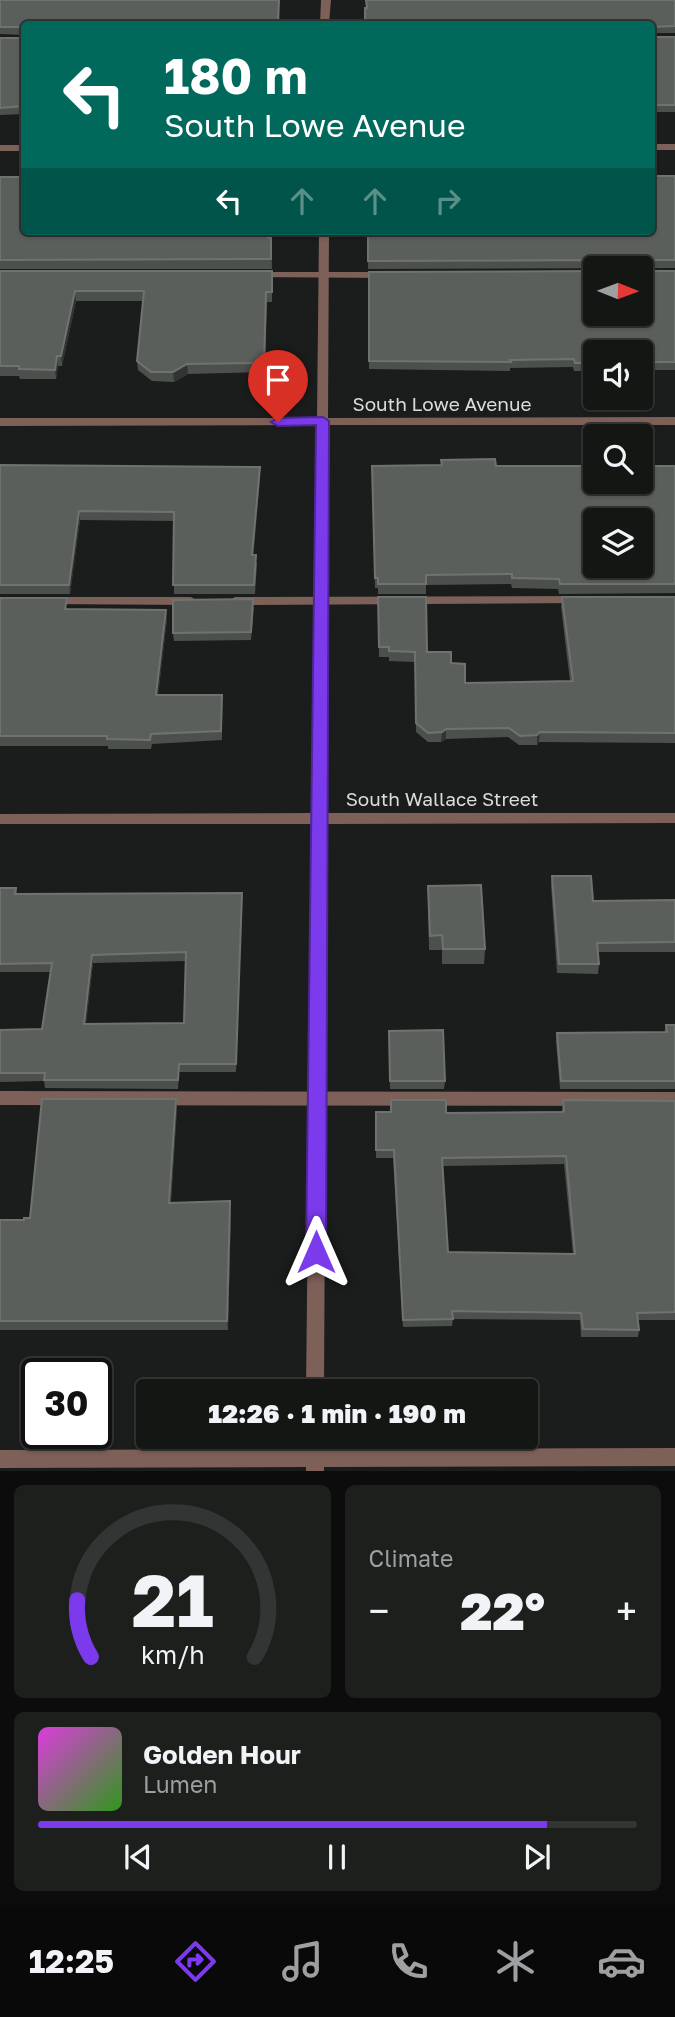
<!DOCTYPE html>
<html lang="en">
<head>
<meta charset="utf-8">
<style>
  body { margin:0; font-family:"Golos Text",sans-serif; background:#1d1f1d; color:#f1f3f6; height:100vh; display:flex; flex-direction:column; font-size:26px; white-space:nowrap }
  * { box-sizing:border-box; margin:0 }
  p { font-size:23px; color:#9d9fa0 }
  .icon { flex:none; width:38px; height:38px; fill:none; stroke:currentColor; stroke-width:2; stroke-linecap:round; stroke-linejoin:round }
  .map { position:relative; height:1471px; overflow:hidden }
  .details { display:flex; flex-direction:column; gap:14px; padding:14px; background:#0b0c0b; flex:1 }
  .details>* { flex:none }
  .guide { position:absolute; left:21px; top:21px; width:634px; height:214px; border-radius:7px; box-shadow:0 2px 5px #0004,0 0 0 2px #333534; background:#00695c; color:#fff; overflow:hidden }
  .needle { width:46px; rotate:91deg }
  .controls { position:absolute; left:583px; top:256px; display:grid; gap:14px }
  .controls a { display:grid; place-items:center; width:70px; height:70px; border-radius:7px; background:#141614; box-shadow:0 2px 5px #0004,0 0 0 2px #333534; font-size:35px }
  .speed { position:absolute; left:21px; top:1358px; display:flex; gap:14px; font-size:35px; font-weight:700; text-align:center }
  .speed>* { display:grid; place-content:center; width:91px; height:91px; border-radius:50%; background:#141614; box-shadow:0 2px 5px #0004,0 0 0 2px #333534; line-height:1 }
  .speed .limit { border:4px solid #111; border-radius:10px; background:#fff; color:#111 }
  .pin { position:absolute; display:grid; place-items:center; width:60px; height:60px; color:#fff; margin:-72px -30px; border-radius:50% 50% 50% 0; rotate:-45deg; box-shadow:0 0 7px #0007 }
  .pin .icon { rotate:45deg }
  .me { position:absolute; width:77px; margin:-38px; rotate:0deg; stroke-linejoin:round; filter:drop-shadow(0 0 5px #0008) }
  .turn { display:flex; align-items:center; gap:24px; height:147px; padding:0 28px; font-size:32px }
  .turn .icon { width:91px; height:91px; stroke-width:2.5 }
  .turn b { display:block; font-size:49px; line-height:60px }
  .lanes { display:flex; align-items:center; height:66px; padding:0 28px; background:#0003; justify-content:center; gap:35px; direction:ltr }
  .lanes .off { opacity:.35 }
  .big { font-size:52px; font-weight:800; line-height:1.1 }
  .details .card { flex:1; display:flex; flex-direction:column; justify-content:center; gap:10px; min-width:0; padding:0 24px; border-radius:10px; background:#1d1f1d }
  .details .dial { align-items:center; gap:0 }
  .dial svg { height:182px; overflow:visible; fill:none; stroke:#333534; stroke-width:7; stroke-linecap:round; text-anchor:middle }
  .dial text { fill:#f1f3f6; stroke:none }
  .song { display:flex; align-items:center; gap:21px }
  .cover { width:84px; height:84px; border-radius:10px; background:linear-gradient(135deg,hsl(300 70% 55%),hsl(110 70% 35%)) }
  .played { height:7px; border-radius:4px; background:linear-gradient(90deg,#7c3aed 85%,#333534 85%) }
  .keys { display:flex; justify-content:space-around; direction:ltr }
  .heat { display:flex; justify-content:space-between; align-items:center; font-size:38px; direction:ltr }
  .details .tiles { flex:1; display:grid; gap:14px; grid-template-columns:1fr 1fr }
  .card:last-child { grid-column:span 2 }
  .trip { position:absolute; left:136px; top:1379px; width:402px; height:70px; border-radius:7px; background:#141614; box-shadow:0 2px 5px #0004,0 0 0 2px #333534; font-weight:800; line-height:70px; text-align:center }
  .menu { display:flex; height:112px; justify-content:space-around; align-items:center; background:#080908; color:#9d9fa0 }
  .menu .icon { width:49px; height:49px }
  .menu .selected { color:#7c3aed }
  .menu b { font-size:32px; color:#f1f3f6 }
  .map>svg:first-child { display:block }
  .lines { fill:none; stroke-linecap:round; stroke-linejoin:round }
  .service { fill:#7d6058; fill-rule:evenodd }
  .minor { fill:#7d6058; fill-rule:evenodd }
  .wall { fill:#4c504d; fill-rule:evenodd }
  .shaded-wall { fill:#313532 }
  .building { fill:#5b5f5c; stroke:#6f7370; stroke-width:2; fill-rule:evenodd }
  .route { fill:#7c3aed; stroke:#51269a; stroke-width:2 }
  .labels { text-anchor:middle; stroke-width:7; stroke-linejoin:round; paint-order:stroke }
  .street-label { font-size:19px; fill:#dbdddc; stroke:#1a1d1b }
</style>
</head>
<body>
<div class="map">
<svg width="675" height="1471" viewBox="0 0 675 1471">
  <rect width="100%" height="100%" fill="#1a1d1b"/>
  <g class="lines">
    <!-- service -->
    <g class="service">
      <path d="M253,272H387L392,275L387,278L249,277L248,275Z"/>
      <path d="M579,596L586,600L584,603L235,605L228,601L235,597Z"/>
      <path d="M50,597H191L198,601L191,605L45,604L43,601Z"/>
      <path d="M0,1091L675,1092V1106L0,1105Z"/>
    </g>
    <!-- minor -->
    <g class="minor">
      <path d="M321,0H331L329,24H320Z"/>
      <rect x="651" y="144" width="24" height="6"/>
      <rect x="0" y="145" width="24" height="6"/>
      <path d="M319,231H329L328,418L675,417V425H328L327,813H675V823L327,824L324,1391H306L312,824H0V814L312,813L317,425L0,426V418H317Z"/>
      <path d="M306,1437H324V1449L675,1448V1466L324,1467V1471H306V1467L0,1468V1450L306,1449Z"/>
    </g>
  </g>
  <!-- wall -->
  <g class="wall">
    <path d="M0,0L24,24V114L0,115V38H23L24,35L0,34Z"/>
    <path d="M675,0V33H651L366,8Z"/>
    <path d="M651,35L652,37H675V112H651Z"/>
    <path d="M675,176V268L368,269V231Z"/>
    <path d="M0,177L24,231H269V238H271L272,269H0Z"/>
    <path d="M0,271H272V302H267L265,372L188,374L174,382L152,381L138,370L137,361L143,301H76L62,366H58L56,379H20L19,376H0Z"/>
    <path d="M675,271V370H640V352H595V371H574L573,367L510,368V371L369,369V272Z"/>
    <path d="M441,460L496,466H675V593L559,594L558,589L512,588L511,584L426,585V594H378V588H375L372,466L441,465Z"/>
    <path d="M0,465L260,467V476L253,555L257,564L255,594H174V521L80,520L70,594H0Z"/>
    <path d="M378,597L427,652L451,663L465,683L570,681L561,607L562,597H675V743L539,742L537,745H519L508,737L446,739L441,742H428L416,732L415,662L389,661V657H379Z"/>
    <path d="M0,598L68,608V609L167,619L158,695H222V740L152,744L151,749H108V746H0Z"/>
    <path d="M254,607L251,640L174,641L173,633Z"/>
    <path d="M552,876L593,901L675,900V952H598L599,964L598,974L557,973L551,885Z"/>
    <path d="M428,886L485,949L484,964H442V950H429L428,901Z"/>
    <path d="M0,888H16L17,894L242,893L236,1072H179L178,1089L45,1088L44,1081L0,1082V1030L42,1029L50,972H0ZM186,961L184,1023L86,1024L93,963Z"/>
    <path d="M666,1025H675V1089H560L556,1041L557,1033H664Z"/>
    <path d="M389,1031L445,1081L444,1089H390Z"/>
    <path d="M563,1100L675,1101V1320H638L639,1330L638,1337H581L580,1320L453,1319L452,1326L403,1327L393,1158H376V1112L446,1113L562,1111ZM564,1164L573,1254L448,1252L443,1166Z"/>
    <path d="M177,1108L171,1203L231,1210L228,1330H0V1220H24L30,1218Z"/>
  </g>
  <!-- shaded-wall -->
  <g class="shaded-wall">
    <path d="M75,291L76,301L62,366L61,356Z"/>
    <path d="M57,356L58,366L56,379L55,370Z"/>
    <path d="M187,364L188,374L174,382L173,372Z"/>
    <path d="M260,467V476L253,564L252,555Z"/>
    <path d="M79,511L80,520L70,594L69,585Z"/>
    <path d="M166,610L167,619L157,705L156,695Z"/>
    <path d="M446,729V739L441,742L442,732Z"/>
    <path d="M540,732L539,742L537,745V735Z"/>
    <path d="M242,893V901L236,1072V1064Z"/>
    <path d="M92,955L93,963L85,1032L84,1024Z"/>
    <path d="M176,1099L177,1108L170,1211L169,1203Z"/>
    <path d="M230,1201L231,1210L228,1330L227,1321Z"/>
  </g>
  <!-- building -->
  <g class="building">
    <path d="M0,0H279L278,24H24V28L23,27H0Z"/>
    <path d="M366,0H675V26L651,27V24H365V8H367Z"/>
    <path d="M24,34V106L0,108V38H23Z"/>
    <path d="M651,35L652,37H675V105H651Z"/>
    <path d="M651,176H675V260H641L638,263L639,268H597L598,263L596,260L368,261V231H651Z"/>
    <path d="M0,177H24V231H268V238H271V259L0,260Z"/>
    <path d="M0,271H272V292H266L264,363L187,364L173,372H151L137,361L144,291H75L61,356H57L55,370L19,369V366H0Z"/>
    <path d="M595,271V313H640V271H675V362H640V352H595V363H575L574,359L510,360L511,362L369,361V272Z"/>
    <path d="M495,459L496,466H595V481H640V466H675V584H560L559,579L512,578V574L426,575V584H378V578H375L372,466L442,465L441,460ZM595,520H640V565H595Z"/>
    <path d="M0,465L260,467L252,555H256L254,585H173L174,512L79,511L69,585H0Z"/>
    <path d="M378,597H426L427,652H451V663L465,664V683L573,681L562,597H675V733L540,732L537,735L520,736L509,728L446,729L442,732L428,733L416,723L415,652L389,651V647H379Z"/>
    <path d="M0,598H67L65,609L166,610L156,695H222L221,731L151,734L150,740L107,739V736H0Z"/>
    <path d="M253,599L251,632L173,633V600Z"/>
    <path d="M552,876H591L593,901L675,900V942L597,943L599,964H559Z"/>
    <path d="M481,885L485,949H443L442,935L430,936L428,886Z"/>
    <path d="M0,888H16L15,894L242,893L236,1064H179L178,1080H44L45,1073H0V1030L42,1029L52,963L0,964ZM186,952L184,1023L84,1024L92,955Z"/>
    <path d="M666,1025H675V1081H561L557,1033L667,1032Z"/>
    <path d="M443,1030L445,1081H390L389,1031Z"/>
    <path d="M42,1099H176L169,1203L230,1201L227,1321H0V1220H24V1218H30Z"/>
    <path d="M391,1100H446V1113L562,1112L564,1111L563,1100L675,1101V1312L637,1313L639,1330L583,1329L581,1313L452,1311L453,1319L403,1320L394,1150H376V1112H391ZM566,1156L575,1254L448,1252L442,1158Z"/>
  </g>
  <!-- route -->
  <path class="route" d="M323,417L329,421L326,1252L323,1259L316,1261L309,1259L306,1252L316,425L278,426L271,422L278,418Z"/>
  <g class="labels">
    <!-- street labels -->
    <g class="street-label">
      <text x="442" y="411">South Lowe Avenue</text>
      <text x="442" y="806">South Wallace Street</text>
    </g>
  </g>
</svg>
<div class="controls">
<a><svg class="needle" viewBox="-14 -14 28 28"><path d="M0-13l5 13h-10z" fill="#e53935"/><path d="M0 13l5-13h-10z" fill="#9d9fa0"/></svg></a>
<a><svg class="icon" aria-label="sound" viewBox="0 0 24 24"><path d="M4 9h4l5-4v14l-5-4H4zM17 9q2 3 0 6"/></svg></a>
<a><svg class="icon" aria-label="search" viewBox="0 0 24 24"><circle cx="10" cy="10" r="6"/><path d="M15 15l6 6"/></svg></a>
<a><svg class="icon" aria-label="layers" viewBox="0 0 24 24"><path d="M12 4l9 5-9 5-9-5zM3 14l9 5 9-5"/></svg></a>
</div>
<div class="speed"><div class="limit">30</div></div>
<div class="pin" style="left:278px;top:422px;background:#d93025"><svg class="icon" aria-label="arrive" viewBox="0 0 24 24"><path d="M6 21V4h12l-3 4 3 4H6"/></svg></div>
<svg class="me" style="left:316px;top:1252px" viewBox="-20 -20 40 40"><path d="M0-17L14 15 0 8-14 15z" fill="#7c3aed" stroke="#fff" stroke-width="4"/></svg>
<div class="trip">12:26 · 1 min · 190 m</div>
<div class="guide">
<div class="turn"><svg class="icon" aria-label="left" viewBox="0 0 24 24"><path d="M17 20v-9H6M10 6l-5 5 5 5"/></svg><div><b>180 m</b>South Lowe Avenue</div></div>
<div class="lanes"><svg class="icon" aria-label="left" viewBox="0 0 24 24"><path d="M17 20v-9H6M10 6l-5 5 5 5"/></svg><svg class="icon off" aria-label="ahead" viewBox="0 0 24 24"><path d="M12 20V5M6 11l6-6 6 6"/></svg><svg class="icon off" aria-label="ahead" viewBox="0 0 24 24"><path d="M12 20V5M6 11l6-6 6 6"/></svg><svg class="icon off" aria-label="right" viewBox="0 0 24 24"><path d="M7 20v-9h11M14 6l5 5-5 5"/></svg></div>
</div>
</div>
<section class="details">
<div class="tiles">
<div class="card dial"><svg viewBox="0 0 100 80">
<path d="M14 69A42 42 0 1 1 86 69"/>
<path d="M14 69A42 42 0 0 1 8 44" stroke="#7c3aed"/>
<text x="50" y="56" font-size="32" font-weight="700">21</text>
<text x="50" y="72" font-size="11">km/h</text>
</svg></div>
<div class="card"><p>Climate</p>
<div class="heat"><a>−</a><b class="big">22°</b><a>+</a></div>
</div>
<div class="card">
<div class="song"><i class="cover"></i><div><b>Golden Hour</b><p>Lumen</p></div></div>
<div class="played"></div>
<div class="keys"><svg class="icon" aria-label="previous" viewBox="0 0 24 24"><path d="M18 5L8 12l10 7zM5 5v14"/></svg><svg class="icon" aria-label="pause" viewBox="0 0 24 24"><path d="M8 5v14M16 5v14"/></svg><svg class="icon" aria-label="next" viewBox="0 0 24 24"><path d="M6 5l10 7-10 7zM19 5v14"/></svg></div>
</div>
</div>
</section>
<nav class="menu">
<b>12:25</b>
<svg class="icon selected" aria-label="directions" viewBox="0 0 24 24"><path d="M12 3l9 9-9 9-9-9zM9 14v-3h6M13 9l2 2-2 2"/></svg>
<svg class="icon" aria-label="music" viewBox="0 0 24 24"><path d="M9 18V5l10-2v13"/><circle cx="6" cy="18" r="3"/><circle cx="16" cy="16" r="3"/></svg>
<svg class="icon" aria-label="phone" viewBox="0 0 24 24"><path d="M5 4h4l2 5-3 2q2 4 5 5l2-3 5 2v4C11 20 4 13 5 4z"/></svg>
<svg class="icon" aria-label="climate" viewBox="0 0 24 24"><path d="M12 3v18M4 7l16 10M4 17L20 7"/></svg>
<svg class="icon" aria-label="car" viewBox="0 0 24 24"><path d="M5 17H2v-5l4-1 3-4h7l3 4 3 1v5h-3M9 17h6M6 11h13"/><circle cx="7" cy="17" r="2"/><circle cx="17" cy="17" r="2"/></svg>
</nav>
</body>
</html>
